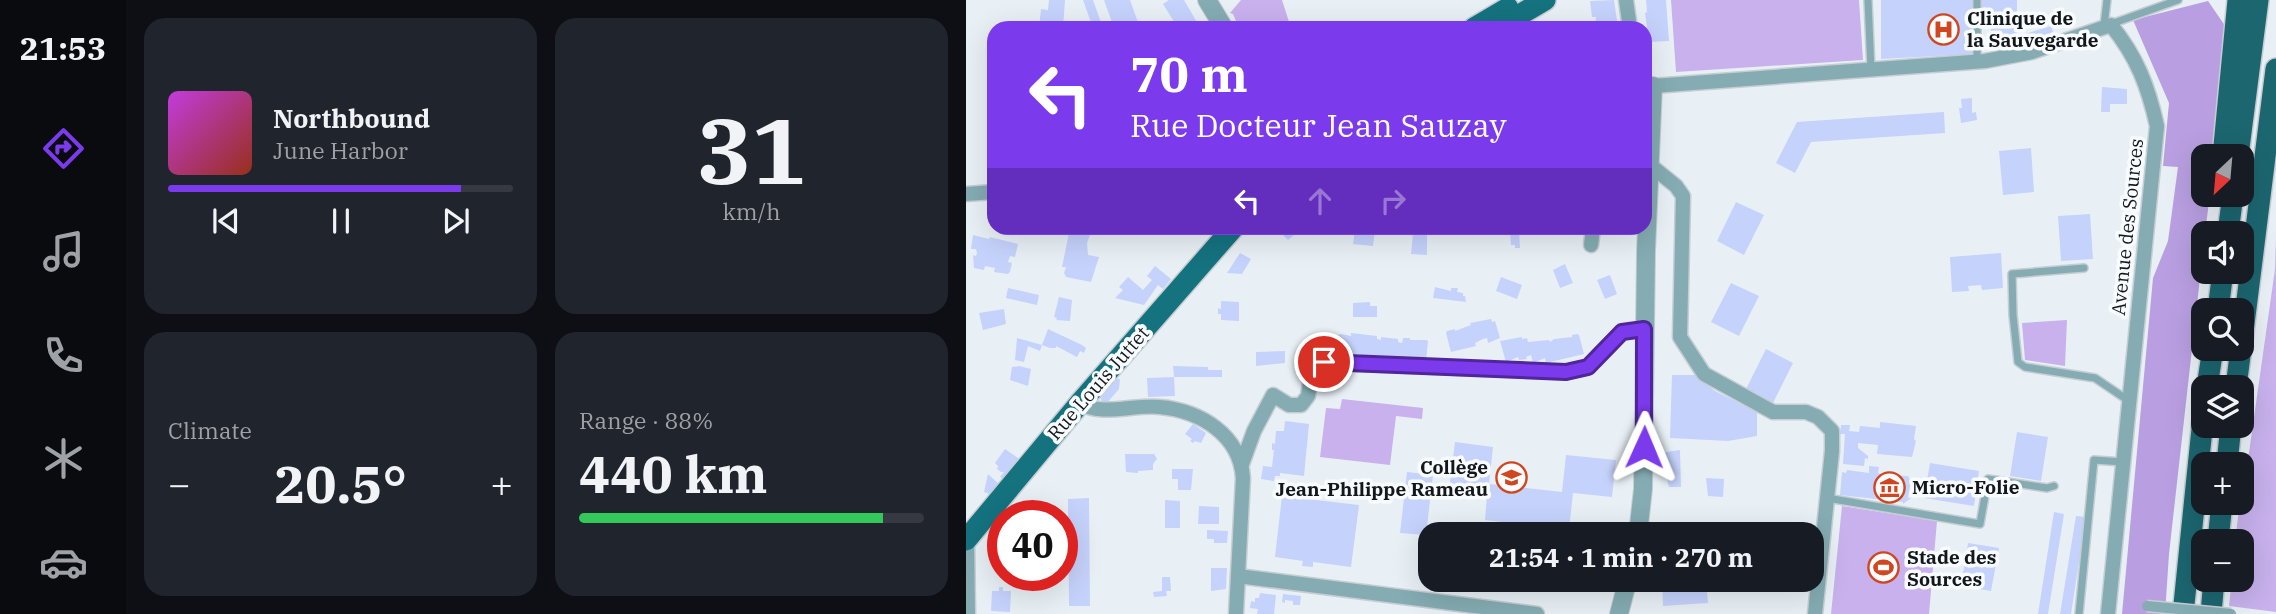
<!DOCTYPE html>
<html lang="en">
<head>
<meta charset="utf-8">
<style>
  body { margin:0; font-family:"IBM Plex Serif",serif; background:#20242c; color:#f1f3f6; height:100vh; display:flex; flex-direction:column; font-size:26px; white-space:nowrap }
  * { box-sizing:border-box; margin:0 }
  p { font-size:23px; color:#9ea1a6 }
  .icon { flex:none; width:38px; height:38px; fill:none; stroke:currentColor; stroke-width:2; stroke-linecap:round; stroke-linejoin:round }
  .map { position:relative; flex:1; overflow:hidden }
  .drawer { display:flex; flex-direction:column; gap:18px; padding:18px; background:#0d0f14; width:840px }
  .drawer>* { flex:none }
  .banner { position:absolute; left:21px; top:21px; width:665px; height:214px; border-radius:21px; box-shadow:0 7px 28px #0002; background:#7c3aed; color:#fff; overflow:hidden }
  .needle { width:46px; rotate:206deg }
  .fabs { position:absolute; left:1225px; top:144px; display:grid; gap:14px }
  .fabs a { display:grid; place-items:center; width:63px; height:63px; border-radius:14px; background:#171b24; box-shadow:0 7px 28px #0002; font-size:35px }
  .speed { position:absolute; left:21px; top:500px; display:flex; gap:14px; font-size:35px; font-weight:700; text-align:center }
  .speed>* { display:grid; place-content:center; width:91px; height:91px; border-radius:50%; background:#171b24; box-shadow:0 7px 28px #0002; line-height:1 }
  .speed .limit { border:10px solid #d22; background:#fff; color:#111 }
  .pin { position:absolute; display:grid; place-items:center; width:60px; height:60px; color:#fff; margin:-30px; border:4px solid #fff; border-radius:50%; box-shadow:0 2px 7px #0007 }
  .me { position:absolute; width:77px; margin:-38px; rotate:1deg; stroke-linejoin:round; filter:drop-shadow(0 0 5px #0008) }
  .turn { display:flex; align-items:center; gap:24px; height:147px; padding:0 28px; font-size:32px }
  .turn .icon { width:91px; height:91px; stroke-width:2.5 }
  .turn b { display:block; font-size:49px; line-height:60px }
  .lanes { display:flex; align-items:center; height:66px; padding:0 28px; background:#0003; justify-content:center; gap:35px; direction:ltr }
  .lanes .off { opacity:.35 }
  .big { font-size:52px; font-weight:700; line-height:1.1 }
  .drawer .card { flex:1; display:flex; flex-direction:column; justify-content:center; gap:10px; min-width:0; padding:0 24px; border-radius:21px; background:#20242c }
  .drawer .dial { align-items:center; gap:0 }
  .dial b { font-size:91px; line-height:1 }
  .song { display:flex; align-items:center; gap:21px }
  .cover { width:84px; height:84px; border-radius:10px; background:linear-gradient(135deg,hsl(290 70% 55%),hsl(10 70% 35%)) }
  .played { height:7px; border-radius:4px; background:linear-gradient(90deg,#7c3aed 85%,#363941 85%) }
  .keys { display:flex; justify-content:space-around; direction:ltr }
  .heat { display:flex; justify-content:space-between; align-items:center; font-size:38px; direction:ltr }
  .charge { height:10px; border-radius:5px; background:linear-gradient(90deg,#34c759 88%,#363941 0) }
  .drawer .tiles { flex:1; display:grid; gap:18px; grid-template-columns:repeat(2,1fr) }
  .trip { position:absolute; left:452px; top:522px; width:406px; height:70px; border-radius:21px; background:#171b24; box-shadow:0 7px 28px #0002; font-weight:700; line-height:70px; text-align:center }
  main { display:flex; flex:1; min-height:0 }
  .tabs { display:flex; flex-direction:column; width:126px; justify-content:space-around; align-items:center; background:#090b0e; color:#9ea1a6 }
  .tabs .icon { width:49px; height:49px }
  .tabs .on { color:#7c3aed }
  .tabs b { font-size:32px; color:#f1f3f6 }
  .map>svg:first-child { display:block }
  .green { fill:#c8b1ed }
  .forest { fill:#b99fe1 }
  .building { fill:#c5d2fb }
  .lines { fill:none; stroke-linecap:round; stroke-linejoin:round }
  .service-casing { stroke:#c6cdd3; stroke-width:10 }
  .minor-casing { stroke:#c6cdd3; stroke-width:17 }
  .tertiary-casing { stroke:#c6cdd3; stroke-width:20 }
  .primary-casing { stroke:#c6cdd3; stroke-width:24 }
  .trunk-casing { stroke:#c6cdd3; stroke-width:24 }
  .service { stroke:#84acb2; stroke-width:7 }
  .minor { stroke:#84acb2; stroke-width:14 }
  .tertiary { stroke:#84acb2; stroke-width:18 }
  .primary { stroke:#15727f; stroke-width:21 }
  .trunk { stroke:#1c6670; stroke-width:21 }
  .pedestrian-bridge-casing { stroke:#c6cdd3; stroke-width:13; stroke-linecap:butt }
  .pedestrian-bridge { stroke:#84acb2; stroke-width:10 }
  .route-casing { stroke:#51269a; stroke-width:18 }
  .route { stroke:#7c3aed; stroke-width:12 }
  .labels { text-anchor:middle; stroke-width:7; stroke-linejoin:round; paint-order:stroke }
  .poi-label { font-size:19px; font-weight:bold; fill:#141719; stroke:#f9fcff; text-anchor:start }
  .street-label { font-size:19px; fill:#141719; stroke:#f9fcff }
</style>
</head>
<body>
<main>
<nav class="tabs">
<b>21:53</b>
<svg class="icon on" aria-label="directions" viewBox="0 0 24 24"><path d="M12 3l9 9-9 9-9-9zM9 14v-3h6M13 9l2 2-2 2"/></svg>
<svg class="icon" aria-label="music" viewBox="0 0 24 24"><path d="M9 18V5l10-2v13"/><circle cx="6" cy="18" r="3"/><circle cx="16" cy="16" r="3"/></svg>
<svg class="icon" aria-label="phone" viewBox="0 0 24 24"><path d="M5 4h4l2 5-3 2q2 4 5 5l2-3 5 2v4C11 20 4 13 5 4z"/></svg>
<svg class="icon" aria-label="climate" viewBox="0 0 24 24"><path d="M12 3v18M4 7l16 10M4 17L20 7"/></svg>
<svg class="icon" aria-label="car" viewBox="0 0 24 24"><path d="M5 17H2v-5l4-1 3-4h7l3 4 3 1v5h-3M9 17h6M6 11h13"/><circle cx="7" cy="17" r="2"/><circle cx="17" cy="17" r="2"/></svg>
</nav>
<section class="drawer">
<div class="tiles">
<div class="card">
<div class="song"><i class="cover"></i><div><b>Northbound</b><p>June Harbor</p></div></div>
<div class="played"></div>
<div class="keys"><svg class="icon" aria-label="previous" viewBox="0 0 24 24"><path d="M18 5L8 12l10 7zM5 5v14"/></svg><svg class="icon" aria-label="pause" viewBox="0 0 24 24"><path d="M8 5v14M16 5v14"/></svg><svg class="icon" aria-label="next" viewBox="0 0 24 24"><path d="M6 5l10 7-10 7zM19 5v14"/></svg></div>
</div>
<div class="card dial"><b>31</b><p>km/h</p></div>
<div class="card"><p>Climate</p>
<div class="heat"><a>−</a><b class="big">20.5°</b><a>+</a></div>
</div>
<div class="card"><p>Range · 88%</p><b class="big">440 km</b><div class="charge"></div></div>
</div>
</section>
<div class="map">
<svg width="1310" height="614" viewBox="0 0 1310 614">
  <rect width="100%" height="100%" fill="#e8f0f6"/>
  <!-- green -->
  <g class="green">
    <path d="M275,0H316L325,28H273L267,14L264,13Z"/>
    <path d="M705,0H893L897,60L710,72Z"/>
    <path d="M1310,237V612L1263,606L1266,579H1276V541H1269L1274,502H1276L1309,269Z"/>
    <path d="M1101,320L1099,366L1059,360L1056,323Z"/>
    <path d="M376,399L457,408L456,419L430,416L424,465L354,457L360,408L374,409Z"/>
    <path d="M876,506L971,521L963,614H865Z"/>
  </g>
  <!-- forest -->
  <path class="forest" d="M1242,1L1262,30L1248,156H1237V194H1244L1239,233H1237V251L1203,554L1199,614H1156L1187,278L1202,241L1212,167L1197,166L1203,103L1167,20Z"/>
  <!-- building -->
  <g class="building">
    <path d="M83,0H99L97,28H73L75,9L82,10Z"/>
    <path d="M117,0H127L137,28H127Z"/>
    <path d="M138,0H164L174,28H148Z"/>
    <path d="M203,0H218L232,24L225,28H212L197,4Z"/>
    <path d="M648,0L652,28H629L630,17H626L624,1Z"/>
    <path d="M680,0H700L703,41L683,42L679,13L681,12Z"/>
    <path d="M915,0H1007V54L915,59Z"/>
    <path d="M1015,0H1051V42H1025V28H1015Z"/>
    <path d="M1085,26L1089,38L1062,46L1059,34Z"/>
    <path d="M1136,87L1161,89V104H1144V112H1135Z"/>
    <path d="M1006,98V113L1010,112L1011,120L995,123L993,108H996L995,99Z"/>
    <path d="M978,112L979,133L845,142L829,173L810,163L831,122Z"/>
    <path d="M1065,148L1068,192L1037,195L1033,151Z"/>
    <path d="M770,202L798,215L778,255L751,241Z"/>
    <path d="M1124,214L1127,259L1095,261L1092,216Z"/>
    <path d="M104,228L126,229L121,243L122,255L133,257L125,282L100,277L98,273L100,267H96Z"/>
    <path d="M310,228H336L322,240Z"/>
    <path d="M389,229L409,231L407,246L387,244Z"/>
    <path d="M553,230L554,248H549V245H545L544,231Z"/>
    <path d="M447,234L461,235V255L445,254Z"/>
    <path d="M7,235L23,239L24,237L52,244L49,257L44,256L42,262L46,263L44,272L42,274L28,272L29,268L19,266L18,270L8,268L7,255L10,256L11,253L10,249H5Z"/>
    <path d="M274,253L285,259L276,274L261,273Z"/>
    <path d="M1035,253L1037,288L1016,290L1015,285L1002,286L1003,291L986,292L984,257Z"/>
    <path d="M599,264L607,283L594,288L587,270Z"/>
    <path d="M189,266L205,279L197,289L192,285L178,305L149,298L157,290L153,287L162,277L177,290L186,280L181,276Z"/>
    <path d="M644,275L651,294L639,299L631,280Z"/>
    <path d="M535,277L556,285L551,299L530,291Z"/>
    <path d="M765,283L793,296L773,336L745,322Z"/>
    <path d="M469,287L485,291V288H492L491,292L497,293V296H499L500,302L467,298Z"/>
    <path d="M42,288L73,295L71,305L40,298Z"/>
    <path d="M93,297L106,300L104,321L90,320L91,318L88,317Z"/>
    <path d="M255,301L273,302V321L255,320V314H252V308L255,309Z"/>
    <path d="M404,302V306H411V317H387V303Z"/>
    <path d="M38,309L40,324L17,330L13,313Z"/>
    <path d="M525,319L526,322L529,321L534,338L522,343L521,338L517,339L509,343L510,346L485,352L480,333L481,331L489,329V331L505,325L504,323Z"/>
    <path d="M82,329L116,345L120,348L118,353L114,351L111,357L90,346V348H84L76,345Z"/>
    <path d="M385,333L411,336V339L415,340V337L432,339V342L436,343L437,338H444V340H460L462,341L460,361L442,358L415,359L392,354L371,355L372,335L375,334L385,336Z"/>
    <path d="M611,334L613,335L618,354L580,363L579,358L567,363L565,355L560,357L561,359L553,360L552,357L540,362L534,341L556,337V339L561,338L562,342L583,340L584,342L588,339L606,337V335Z"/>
    <path d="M51,338L76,345L74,351L62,346L58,362L49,360Z"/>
    <path d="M800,349L827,363L807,403L780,389Z"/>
    <path d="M319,351V363L290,366V352Z"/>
    <path d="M53,366L65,369L62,386L44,380L46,367Z"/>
    <path d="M207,366L242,367V370H256V377H208L209,396L182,397L181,378L208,377Z"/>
    <path d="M706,375H729L749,391L791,412V436L762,441L704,438Z"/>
    <path d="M146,379H154L153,389L141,403H137L132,394Z"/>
    <path d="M319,421L343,424L338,476L314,473V476H309L308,481L295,479L297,466L306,467L308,450H306V443L309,444L310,431H318Z"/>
    <path d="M914,422L950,426L948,439L950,441L946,457L911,454L912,445L892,443V448L902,456V459L899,458L898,466L877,464L879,434H874L875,425H884L883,431L893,432L894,426L914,428Z"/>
    <path d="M227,424L240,433L235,443L229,441L227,443L224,441L226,439L219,434Z"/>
    <path d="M1051,432L1082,437L1075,481L1044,476Z"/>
    <path d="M489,442L527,447L523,484L596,492L600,455L650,460L646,497L607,493L603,530L519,520L521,495L483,490Z"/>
    <path d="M39,449L55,460L39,480L34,477L38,472H35L31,469L32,466L29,463Z"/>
    <path d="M714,450L715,487H703L694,453Z"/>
    <path d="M159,454H188L191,459L187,464V470L172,471V473L160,472Z"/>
    <path d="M964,463L1013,471L1008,506L958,498Z"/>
    <path d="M903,466L913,467L912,473L917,475L942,476L945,481L942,498H945L937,504V502L874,495L876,472L880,473L881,470L903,473Z"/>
    <path d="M206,469H227L225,490H212V479H206Z"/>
    <path d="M441,472L467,475L460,535L434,533Z"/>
    <path d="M22,474L34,485L26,495L18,492Z"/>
    <path d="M740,478L758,479L757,497L742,496Z"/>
    <path d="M316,496L393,505L385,567L347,562V567L336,566L337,561L309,557Z"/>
    <path d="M123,498L124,606H103L102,499Z"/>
    <path d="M199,500L214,501V528H199Z"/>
    <path d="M233,506L253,507V524H232Z"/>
    <path d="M1088,512L1098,514L1082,614H1072Z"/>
    <path d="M1110,516L1120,517L1105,614H1094Z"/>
    <path d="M241,530L262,531L261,543H248V539H241Z"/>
    <path d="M1002,543L1033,548L1025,591L995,586Z"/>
    <path d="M245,568H261L260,589L245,591Z"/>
    <path d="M196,577H204L205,591H200L201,596L188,597L187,592L196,591Z"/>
    <path d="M696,579H740L742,603L697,606Z"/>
    <path d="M33,587H37V591H45L44,612L25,611L26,591H33Z"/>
    <path d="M294,593L310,595L308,614H291L292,609L284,608L285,601L289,602V598H293Z"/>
    <path d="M317,594L335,596L334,605H327V601L319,600V603L316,602Z"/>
  </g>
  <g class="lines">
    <defs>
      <g id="service">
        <path d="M902,0L905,69"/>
        <path d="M1011,0V62"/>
        <path d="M1145,24L1212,0"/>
        <path d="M1138,26L1141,0"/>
        <path d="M1118,268L1046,274L1047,315L1052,362L1059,367L1129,378L1163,401"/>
        <path d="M861,498L1014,524L1022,479L1081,488L1088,486"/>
        <path d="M1113,614L1128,460L1157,462"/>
      </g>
      <g id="minor">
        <path d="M660,0L664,28"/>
        <path d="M687,86L1019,61L1066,52L1145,25C1171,57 1182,86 1191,126L1142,614"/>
        <path d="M684,165L710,186L717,196L714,337L738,374L807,412H840L852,417L866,431V451L849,614"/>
        <path d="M0,194L28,192"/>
        <path d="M625,245L627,228"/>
        <path d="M114,403C135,417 169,404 194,407C235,411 274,435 277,478L270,614"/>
        <path d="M276,464L288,431L307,395L323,405H335L342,396L347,362L600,372L622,367L656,332L678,329"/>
        <path d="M1,539L2,614"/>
        <path d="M272,576L571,614"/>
      </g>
      <g id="tertiary">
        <path d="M241,0L258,28"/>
        <path d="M672,534L677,489L680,251L687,86H679"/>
        <path d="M653,614L662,579"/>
      </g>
      <g id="primary">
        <path d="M508,28L542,8"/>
        <path d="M531,28L579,0"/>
        <path d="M0,540L114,403L267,228"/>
      </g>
      <g id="trunk">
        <path d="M1257,156L1272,0"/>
        <path d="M1272,156L1292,0"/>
        <path d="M1262,233L1267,194"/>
        <path d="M1252,310L1257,271"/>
        <path d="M1276,340L1310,69"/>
        <path d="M1241,387L1247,348"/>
        <path d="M1270,387L1275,348"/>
        <path d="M1261,464L1265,425"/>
        <path d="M1252,541L1256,502"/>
        <path d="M1217,614L1237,419"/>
        <path d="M1245,614L1248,579"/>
      </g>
    </defs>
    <!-- service casing -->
    <use href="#service" class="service-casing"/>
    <!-- minor casing -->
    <use href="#minor" class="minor-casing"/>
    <!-- tertiary casing -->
    <use href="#tertiary" class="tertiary-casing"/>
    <!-- primary casing -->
    <use href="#primary" class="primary-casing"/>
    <!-- trunk casing -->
    <use href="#trunk" class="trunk-casing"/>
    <!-- service -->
    <use href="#service" class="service"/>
    <!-- minor -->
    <use href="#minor" class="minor"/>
    <!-- tertiary -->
    <use href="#tertiary" class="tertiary"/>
    <!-- primary -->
    <use href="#primary" class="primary"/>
    <!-- trunk -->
    <use href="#trunk" class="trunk"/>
    <defs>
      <path id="pedestrian-bridge" d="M1181,606L1265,614"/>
    </defs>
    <!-- pedestrian-bridge casing -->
    <use href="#pedestrian-bridge" class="pedestrian-bridge-casing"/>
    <!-- pedestrian-bridge -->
    <use href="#pedestrian-bridge" class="pedestrian-bridge"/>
  </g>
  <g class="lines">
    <defs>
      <path id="route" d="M358,362L600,372L622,367L656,332L678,329V447"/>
    </defs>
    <!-- route casing -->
    <use href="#route" class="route-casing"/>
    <!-- route -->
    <use href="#route" class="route"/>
  </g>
  <!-- icons -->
  <defs>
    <symbol id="hospital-ring" viewBox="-11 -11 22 22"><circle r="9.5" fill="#f9fcff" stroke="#cf461f" stroke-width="1.5"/><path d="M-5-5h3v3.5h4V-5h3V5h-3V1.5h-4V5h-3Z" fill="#cf461f"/></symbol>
    <symbol id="school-ring" viewBox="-11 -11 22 22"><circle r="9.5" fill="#f9fcff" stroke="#cf461f" stroke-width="1.5"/><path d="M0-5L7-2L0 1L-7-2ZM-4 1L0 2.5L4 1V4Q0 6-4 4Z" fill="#cf461f"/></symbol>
    <symbol id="museum-ring" viewBox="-11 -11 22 22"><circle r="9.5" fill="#f9fcff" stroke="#cf461f" stroke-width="1.5"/><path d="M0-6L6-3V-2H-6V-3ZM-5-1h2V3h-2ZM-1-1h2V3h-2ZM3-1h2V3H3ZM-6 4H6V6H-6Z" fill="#cf461f"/></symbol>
    <symbol id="stadium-ring" viewBox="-11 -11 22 22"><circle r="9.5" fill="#f9fcff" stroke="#cf461f" stroke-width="1.5"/><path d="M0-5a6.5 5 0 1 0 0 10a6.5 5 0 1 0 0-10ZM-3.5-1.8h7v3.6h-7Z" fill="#cf461f"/></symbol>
  </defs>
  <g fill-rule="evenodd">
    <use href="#hospital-ring" x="960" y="12" width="35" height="35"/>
    <use href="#school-ring" x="528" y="460" width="35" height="35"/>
    <use href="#museum-ring" x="906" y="470" width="35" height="35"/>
    <use href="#stadium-ring" x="900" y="550" width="35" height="35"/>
  </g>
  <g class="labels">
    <!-- poi labels -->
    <g class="poi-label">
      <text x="1001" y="25">Clinique de<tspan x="1001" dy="22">la Sauvegarde</tspan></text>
      <text x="522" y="474" text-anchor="end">Collège<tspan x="522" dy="22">Jean-Philippe Rameau</tspan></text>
      <text x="946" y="494">Micro-Folie</text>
      <text x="941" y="564">Stade des<tspan x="941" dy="22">Sources</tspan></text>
    </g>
    <!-- street labels -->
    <g class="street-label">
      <text transform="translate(1161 227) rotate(-84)" y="7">Avenue des Sources</text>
      <text transform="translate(132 383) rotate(-49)" y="7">Rue Louis Juttet</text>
    </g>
  </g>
</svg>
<div class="fabs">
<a><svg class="needle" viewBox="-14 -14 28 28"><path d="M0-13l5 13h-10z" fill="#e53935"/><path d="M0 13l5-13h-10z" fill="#9ea1a6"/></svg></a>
<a><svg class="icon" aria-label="sound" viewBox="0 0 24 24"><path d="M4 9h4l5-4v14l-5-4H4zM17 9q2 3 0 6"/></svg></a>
<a><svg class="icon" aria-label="search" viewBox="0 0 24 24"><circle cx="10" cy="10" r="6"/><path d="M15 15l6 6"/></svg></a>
<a><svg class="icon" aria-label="layers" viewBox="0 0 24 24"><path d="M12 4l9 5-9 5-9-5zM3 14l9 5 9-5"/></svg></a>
<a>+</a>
<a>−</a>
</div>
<div class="speed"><div class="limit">40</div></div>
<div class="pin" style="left:358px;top:362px;background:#d93025"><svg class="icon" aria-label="arrive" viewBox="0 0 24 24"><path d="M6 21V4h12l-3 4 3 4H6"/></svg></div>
<svg class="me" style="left:678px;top:447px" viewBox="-20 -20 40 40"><path d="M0-17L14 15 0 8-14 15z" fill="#7c3aed" stroke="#fff" stroke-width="4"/></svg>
<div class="trip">21:54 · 1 min · 270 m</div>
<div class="banner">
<div class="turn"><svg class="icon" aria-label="left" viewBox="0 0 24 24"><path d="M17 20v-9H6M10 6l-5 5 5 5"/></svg><div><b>70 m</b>Rue Docteur Jean Sauzay</div></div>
<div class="lanes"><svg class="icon" aria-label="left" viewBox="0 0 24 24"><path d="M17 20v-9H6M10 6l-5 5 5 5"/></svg><svg class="icon off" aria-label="ahead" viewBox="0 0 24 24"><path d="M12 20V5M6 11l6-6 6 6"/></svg><svg class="icon off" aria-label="right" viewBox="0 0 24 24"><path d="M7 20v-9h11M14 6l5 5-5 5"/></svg></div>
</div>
</div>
</main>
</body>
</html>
